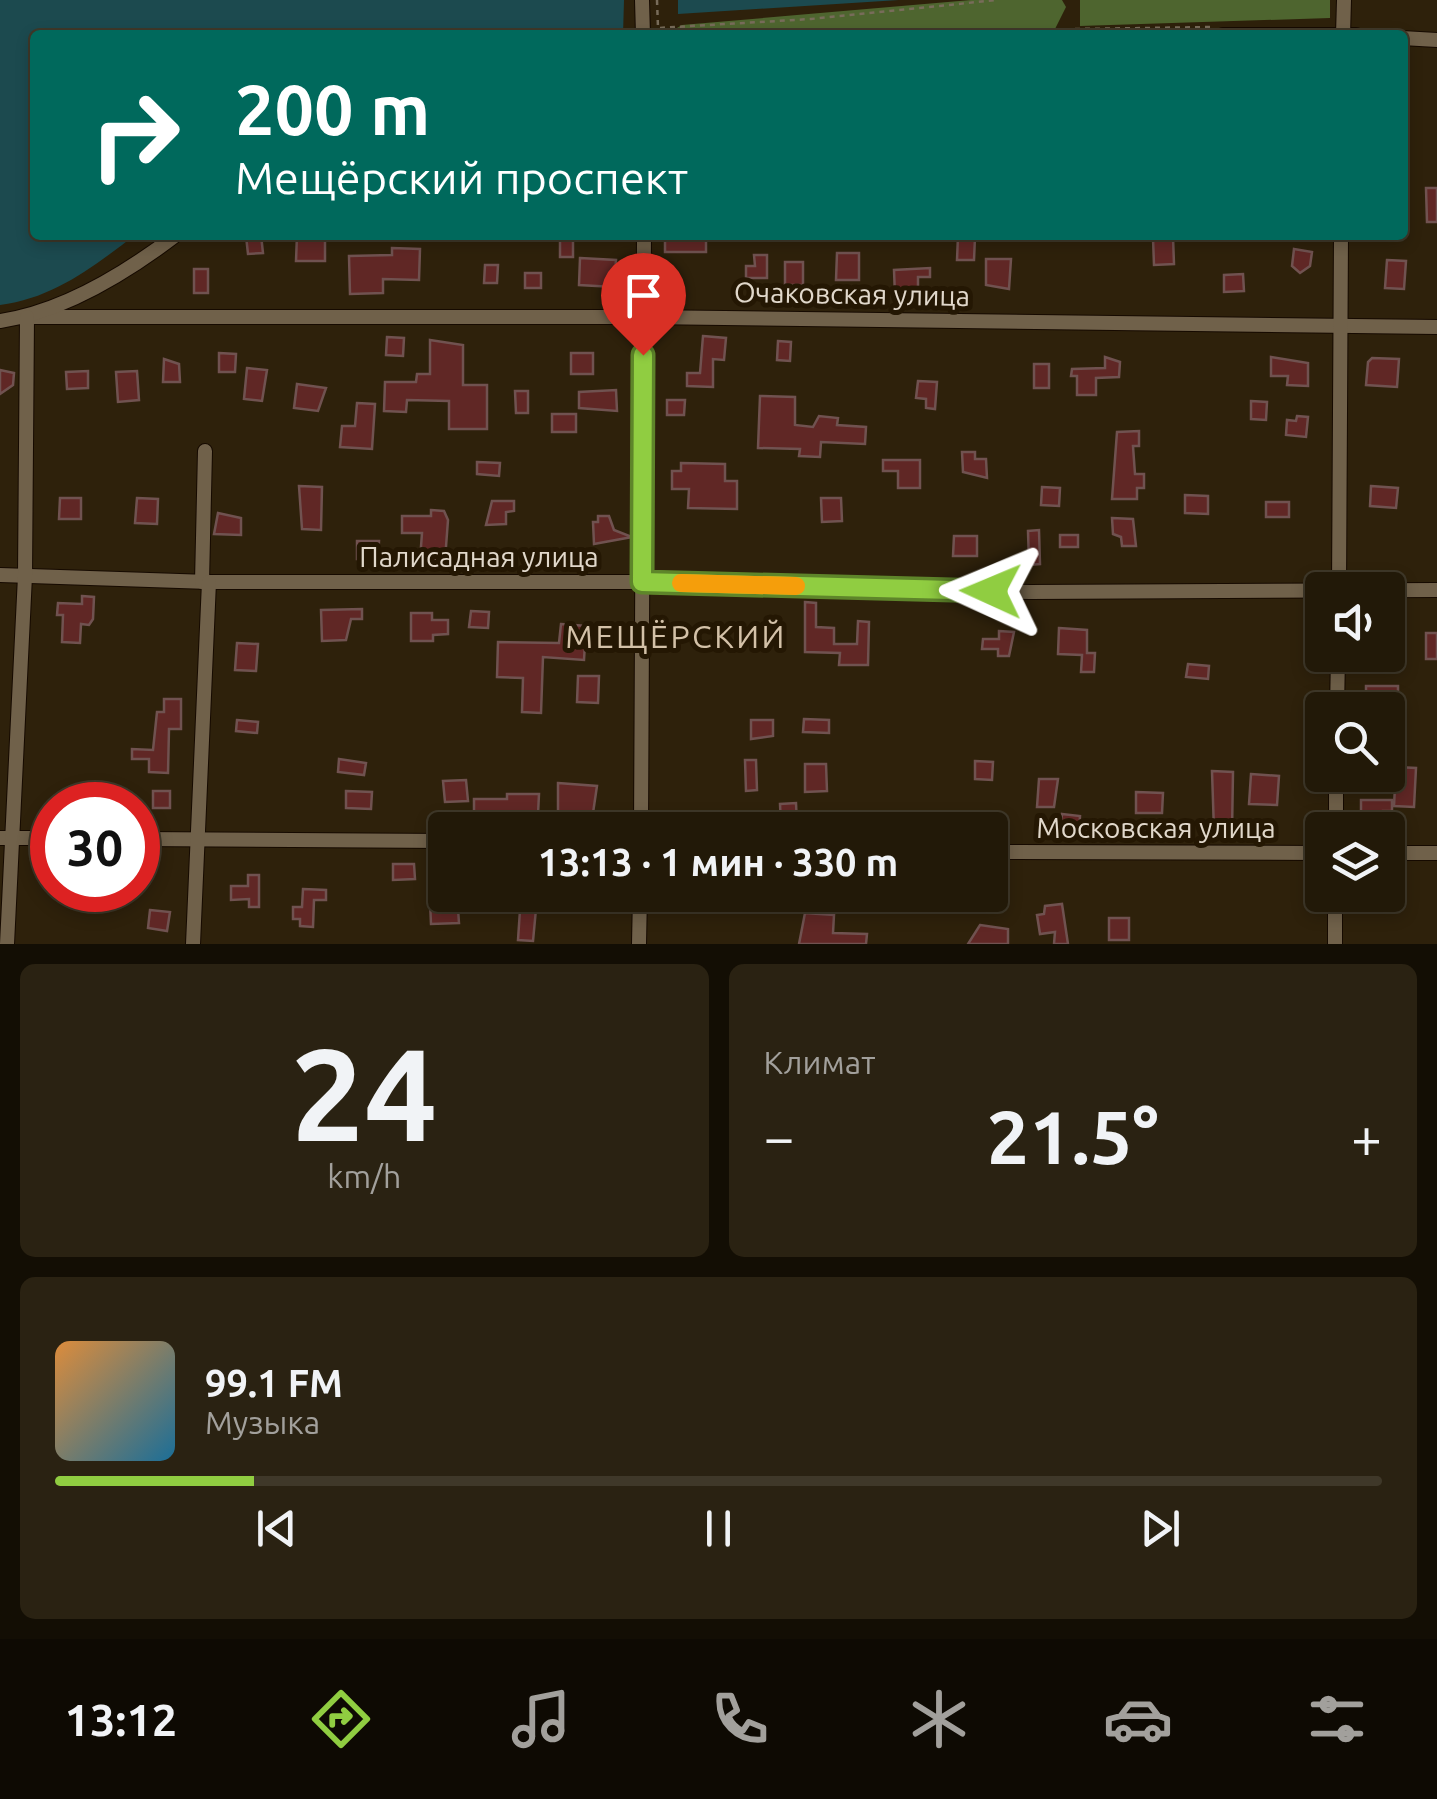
<!DOCTYPE html>
<html lang="ru">
<head>
<meta charset="utf-8">
<style>
  body { margin:0; font-family:Ubuntu,sans-serif; background:#2a2212; color:#f1f3f6; height:100vh; display:flex; flex-direction:column; font-size:38px; white-space:nowrap }
  * { box-sizing:border-box; margin:0 }
  p { font-size:32px; color:#a2a09c }
  .icon { flex:none; width:55px; height:55px; fill:none; stroke:currentColor; stroke-width:2; stroke-linecap:round; stroke-linejoin:round }
  .map { position:relative; height:944px; overflow:hidden }
  .panel { display:flex; flex-direction:column; gap:20px; padding:20px; background:#130e04; flex:1 }
  .panel>* { flex:none }
  .banner { position:absolute; left:30px; top:30px; width:1378px; height:210px; border-radius:10px; box-shadow:0 5px 15px #0003,0 0 0 2px #3f3829; background:#00695c; color:#fff; overflow:hidden }
  .fabs { position:absolute; left:1305px; top:572px; display:grid; gap:20px }
  .fabs a { display:grid; place-items:center; width:100px; height:100px; border-radius:10px; background:#221908; box-shadow:0 5px 15px #0003,0 0 0 2px #3f3829; font-size:50px }
  .speed { position:absolute; left:30px; top:782px; display:flex; gap:20px; font-size:50px; font-weight:700; text-align:center }
  .speed>* { display:grid; place-content:center; width:130px; height:130px; border-radius:50%; background:#221908; box-shadow:0 5px 15px #0003,0 0 0 2px #3f3829; line-height:1 }
  .speed .limit { border:15px solid #d22; background:#fff; color:#111 }
  .pin { position:absolute; display:grid; place-items:center; width:85px; height:85px; color:#fff; margin:-102px -42px; border-radius:50% 50% 50% 0; rotate:-45deg; box-shadow:0 0 10px #0007 }
  .pin .icon { rotate:45deg }
  .me { position:absolute; width:110px; margin:-55px; rotate:271deg; stroke-linejoin:round; filter:drop-shadow(0 0 8px #0008) }
  .turn { display:flex; align-items:center; gap:35px; height:210px; padding:0 40px; font-size:45px }
  .turn .icon { width:130px; height:130px; stroke-width:2.5 }
  .turn b { display:block; font-size:70px; line-height:85px }
  .big { font-size:75px; font-weight:700; line-height:1.1 }
  .panel .widget { flex:1; display:flex; flex-direction:column; justify-content:center; gap:15px; min-width:0; padding:0 35px; border-radius:15px; background:#2a2212 }
  .panel .dial { align-items:center; gap:0 }
  .dial b { font-size:130px; line-height:1 }
  .song { display:flex; align-items:center; gap:30px }
  .cover { width:120px; height:120px; border-radius:15px; background:linear-gradient(135deg,hsl(30 70% 55%),hsl(200 70% 35%)) }
  .played { height:10px; border-radius:5px; background:linear-gradient(90deg,#90cd41 15%,#3f3829 15%) }
  .keys { display:flex; justify-content:space-around; direction:ltr }
  .heat { display:flex; justify-content:space-between; align-items:center; font-size:55px; direction:ltr }
  .panel .tiles { flex:1; display:grid; gap:20px; grid-template-columns:1fr 1fr }
  .widget:last-child { grid-column:span 2 }
  .trip { position:absolute; left:428px; top:812px; width:580px; height:100px; border-radius:10px; background:#221908; box-shadow:0 5px 15px #0003,0 0 0 2px #3f3829; font-weight:700; line-height:100px; text-align:center }
  .tab-bar { display:flex; height:160px; justify-content:space-around; align-items:center; background:#0e0a03; color:#a2a09c }
  .tab-bar .icon { width:70px; height:70px }
  .tab-bar .current { color:#90cd41 }
  .tab-bar b { font-size:45px; color:#f1f3f6 }
  .map>svg:first-child { display:block }
  .forest { fill:#4e652f }
  .water { fill:#1c4a4f }
  .building { fill:#602725; stroke:#705250; stroke-width:2.5 }
  .lines { fill:none; stroke-linecap:round; stroke-linejoin:round }
  .minor-casing { stroke:#160a00; stroke-width:16 }
  .path { stroke:#786c5a; stroke-width:2.5; stroke-dasharray:5 5; stroke-linecap:butt }
  .minor { stroke:#70614a; stroke-width:14 }
  .route-casing { stroke:#5e852a; stroke-width:25 }
  .route { stroke:#90cd41; stroke-width:18 }
  .slow { stroke:#f59e0b; stroke-width:18 }
  .labels { text-anchor:middle; stroke-width:10; stroke-linejoin:round; paint-order:stroke }
  .street-label { font-size:28px; fill:#e1d8cb; stroke:#241703 }
  .quarter-label { font-size:32px; letter-spacing:2.5px; fill:#d3c1a8; stroke:#241703 }
</style>
</head>
<body>
<div class="map">
<svg width="1437" height="944" viewBox="0 0 1437 944">
  <rect width="100%" height="100%" fill="#2e210b"/>
  <!-- forest -->
  <g class="forest">
    <path d="M971,0H1062L1066,7L1052,35H665L682,25Z"/>
    <path d="M1080,0H1330V18L1080,26Z"/>
  </g>
  <!-- water -->
  <g class="water">
    <path d="M0,0H624L623,35H35V235H135C93,267 54,298 0,305Z"/>
    <path d="M678,0H899L678,14Z"/>
  </g>
  <!-- building -->
  <g class="building">
    <path d="M1426,188H1437V222H1427Z"/>
    <path d="M261,235L263,253L248,254L246,236Z"/>
    <path d="M297,235H325V261H296Z"/>
    <rect x="560" y="235" width="13" height="22"/>
    <rect x="665" y="235" width="41" height="17"/>
    <path d="M958,236L975,237L974,260H957Z"/>
    <path d="M1173,237L1174,264L1154,265L1153,238Z"/>
    <path d="M392,248L420,249L419,280L383,279V293L350,294L349,256L392,255Z"/>
    <path d="M1294,249L1312,252L1310,266L1300,273L1292,266Z"/>
    <path d="M837,253H859V280H836Z"/>
    <path d="M754,255H767V278H746V266H755Z"/>
    <path d="M580,258L616,260L614,287L579,285Z"/>
    <path d="M986,259H1011L1009,289L986,285Z"/>
    <path d="M1387,260L1406,261L1404,289L1385,288Z"/>
    <rect x="785" y="262" width="18" height="23"/>
    <path d="M485,265H498L497,283H484Z"/>
    <path d="M930,268V277H918V288H911V295L895,296L894,270Z"/>
    <rect x="194" y="269" width="14" height="24"/>
    <rect x="525" y="273" width="16" height="15"/>
    <path d="M1243,274L1244,291L1224,292V275Z"/>
    <path d="M703,336L726,338L724,360L713,359V387L687,386V373H700Z"/>
    <path d="M387,337L404,338L403,356L386,355Z"/>
    <path d="M430,340L463,345V385H487V429H449V401L407,400L406,412L384,411L385,382H416L417,374H430Z"/>
    <path d="M778,341L791,342L790,361L777,360Z"/>
    <path d="M219,353L236,354L235,372H219Z"/>
    <rect x="571" y="353" width="22" height="21"/>
    <path d="M1105,357L1120,362L1119,377L1096,378V395H1077V376H1071L1072,369L1105,368Z"/>
    <path d="M1271,357L1308,363V386L1287,385L1288,376H1271Z"/>
    <path d="M1372,358L1399,359L1397,387L1366,385L1368,362Z"/>
    <path d="M164,359L179,364L180,382H163Z"/>
    <rect x="1034" y="364" width="15" height="24"/>
    <path d="M247,368L267,370L262,401L244,399Z"/>
    <path d="M0,370L14,373L13,385L0,394Z"/>
    <path d="M88,371V388L67,389L66,372Z"/>
    <path d="M137,371L139,400L118,402L116,372Z"/>
    <path d="M918,381L937,382L935,409L926,408V399L916,398Z"/>
    <path d="M297,384L326,388L318,411L294,408Z"/>
    <path d="M616,390L617,411L579,408V392Z"/>
    <path d="M515,391H528V413H516Z"/>
    <path d="M760,396L795,397V425L813,427L819,416L838,418L837,425L866,427L865,444L821,442L820,457L799,456L800,449L758,448Z"/>
    <path d="M667,400H685L684,415H667Z"/>
    <path d="M1251,401L1267,402L1266,420L1251,419Z"/>
    <path d="M357,403L375,404L372,449L340,447L342,426H355Z"/>
    <rect x="552" y="414" width="24" height="18"/>
    <path d="M1297,416L1308,417L1306,437L1286,435L1287,420L1296,421Z"/>
    <path d="M1139,431V446H1133L1135,474H1144V488H1137V499H1112L1117,432Z"/>
    <path d="M962,452H975V459H986L987,478L963,472Z"/>
    <path d="M883,460H920V488H898V471H883Z"/>
    <path d="M477,462L500,463L499,476L477,474Z"/>
    <path d="M681,463L725,464V481H737V509L688,508L689,489H672V471H681Z"/>
    <path d="M299,486L322,487L321,530L302,529Z"/>
    <path d="M1371,486L1398,488L1396,508L1370,506Z"/>
    <path d="M1042,487L1060,488L1059,506L1041,505Z"/>
    <path d="M1185,495L1208,496V514L1185,513Z"/>
    <path d="M60,498H81V519H59Z"/>
    <path d="M137,498L158,499L157,524L135,523Z"/>
    <path d="M821,498H841L842,521L822,522Z"/>
    <path d="M492,501H514V511L506,512V524L486,525Z"/>
    <rect x="1266" y="502" width="23" height="15"/>
    <path d="M431,510L444,511L448,520L445,560H420L422,533H402V516H431Z"/>
    <path d="M218,513L241,518V535L214,534Z"/>
    <path d="M598,516H609L614,530L632,537L594,544L593,522H598Z"/>
    <path d="M1112,518L1133,519L1136,546H1122L1121,537L1113,534Z"/>
    <path d="M1039,530L1040,564L1029,565L1028,531Z"/>
    <rect x="1060" y="535" width="18" height="12"/>
    <path d="M954,536H977V556H953Z"/>
    <path d="M357,541H379L378,560L357,559Z"/>
    <path d="M82,596L94,597L93,619L89,625L81,624L80,643L62,642L63,615H57L58,603L82,604Z"/>
    <path d="M805,602L816,603V627L834,628V644H857L858,621L869,622L868,665H839L840,653L805,652Z"/>
    <path d="M362,609V619H351L346,640L322,641L321,610Z"/>
    <path d="M471,611L489,612L488,628L469,627Z"/>
    <path d="M411,613H432V620H448V634L433,635V641H411Z"/>
    <path d="M1388,623L1399,624L1398,645H1388Z"/>
    <path d="M561,624L586,626L584,660L543,657L541,713L522,712L523,678L497,677L498,642L559,643Z"/>
    <path d="M1059,628L1087,630V653H1095L1094,672H1081L1082,655L1058,654Z"/>
    <path d="M999,631L1014,632L1009,656H998V649H982L983,639H999Z"/>
    <rect x="1426" y="633" width="11" height="26"/>
    <path d="M237,643L258,644L256,671L235,670Z"/>
    <path d="M1188,664L1209,666L1208,679L1186,677Z"/>
    <path d="M578,676H599L598,703L577,702Z"/>
    <rect x="1366" y="686" width="32" height="23"/>
    <path d="M164,699H181V729H169L168,773L149,772V759H132V749L153,750L157,712H164Z"/>
    <path d="M804,719L829,720V733L803,732Z"/>
    <path d="M237,720L258,722L257,733L236,731Z"/>
    <path d="M751,720H773V736L751,739Z"/>
    <path d="M339,759L366,763L364,775L338,772Z"/>
    <path d="M745,760H756L757,790L746,791Z"/>
    <path d="M975,761L993,762L992,780L975,779Z"/>
    <path d="M805,764H826L827,791L805,792Z"/>
    <path d="M1396,767L1416,768L1414,807L1394,806Z"/>
    <path d="M1212,771L1233,772L1232,832L1214,831Z"/>
    <path d="M1251,774L1279,776L1277,805L1249,804Z"/>
    <path d="M1039,779H1058L1054,807H1037Z"/>
    <path d="M466,780L468,801L445,802L443,781Z"/>
    <path d="M558,783L597,786L593,813L558,812Z"/>
    <rect x="153" y="791" width="17" height="17"/>
    <path d="M346,791L372,792L371,809L346,808Z"/>
    <path d="M1136,792L1163,793L1162,813H1136Z"/>
    <path d="M507,794H539L538,814L497,813V829H474V799H507Z"/>
    <path d="M1361,800H1392V811H1383V830H1350V815H1361Z"/>
    <path d="M796,803L797,824L781,825L780,804Z"/>
    <path d="M1062,814L1080,816L1079,834L1060,833Z"/>
    <path d="M393,864H414L415,879L393,880Z"/>
    <path d="M248,875H259V907H249V899L231,900V886H248Z"/>
    <path d="M445,877V895H457L459,923L431,924L429,878Z"/>
    <path d="M303,889L326,890V900H314L313,927L300,926V919H293V907H302Z"/>
    <path d="M496,895H521V908L536,909L533,941L518,940L520,910L496,908Z"/>
    <path d="M1062,904L1068,944H1054L1055,932L1040,934L1037,915L1044,914L1045,906Z"/>
    <path d="M150,910L170,912L167,931L148,928Z"/>
    <path d="M805,913L834,915L833,933L867,934L866,944H799Z"/>
    <rect x="1109" y="918" width="20" height="22"/>
    <path d="M980,925L1008,929V944H968Z"/>
  </g>
  <g class="lines">
    <defs>
      <g id="minor">
        <path d="M642,0L643,35"/>
        <path d="M1223,35H1356"/>
        <path d="M1343,35L1344,0"/>
        <path d="M1402,38L1437,40"/>
        <path d="M27,317H643L1437,327"/>
        <path d="M0,321C62,312 126,273 176,235"/>
        <path d="M0,575L209,582H642L1030,592L1437,590"/>
        <path d="M202,582L205,451"/>
        <path d="M1339,590L1341,235"/>
        <path d="M1337,710L1338,655"/>
        <path d="M641,830L644,235"/>
        <path d="M1336,830V775"/>
        <path d="M0,838H52"/>
        <path d="M138,839L445,841"/>
        <path d="M990,852L1322,853"/>
        <path d="M1388,853H1437"/>
        <path d="M7,944L25,576L27,317"/>
        <path d="M193,944L209,582"/>
        <path d="M639,944L640,895"/>
        <path d="M1335,944V895"/>
      </g>
    </defs>
    <!-- minor casing -->
    <use href="#minor" class="minor-casing"/>
    <!-- path -->
    <g class="path">
      <path d="M657,0L658,28L811,19L997,0"/>
      <path d="M1075,29L1213,27"/>
    </g>
    <!-- minor -->
    <use href="#minor" class="minor"/>
  </g>
  <g class="lines">
    <defs>
      <path id="route" d="M643,355L642,582L991,591"/>
    </defs>
    <!-- route casing -->
    <use href="#route" class="route-casing"/>
    <!-- route -->
    <use href="#route" class="route"/>
    <!-- slow -->
    <path class="slow" d="M681,583L796,586"/>
  </g>
  <g class="labels">
    <!-- street labels -->
    <g class="street-label">
      <text transform="translate(852 294) rotate(1)" y="10">Очаковская улица</text>
      <text x="479" y="567">Палисадная улица</text>
      <text x="1156" y="838">Московская улица</text>
    </g>
    <!-- quarter labels -->
    <g class="quarter-label">
      <text x="676" y="648">МЕЩЁРСКИЙ</text>
    </g>
  </g>
</svg>
<div class="fabs">
<a><svg class="icon" aria-label="sound" viewBox="0 0 24 24"><path d="M4 9h4l5-4v14l-5-4H4zM17 9q2 3 0 6"/></svg></a>
<a><svg class="icon" aria-label="search" viewBox="0 0 24 24"><circle cx="10" cy="10" r="6"/><path d="M15 15l6 6"/></svg></a>
<a><svg class="icon" aria-label="layers" viewBox="0 0 24 24"><path d="M12 4l9 5-9 5-9-5zM3 14l9 5 9-5"/></svg></a>
</div>
<div class="speed"><div class="limit">30</div></div>
<div class="pin" style="left:643px;top:355px;background:#d93025"><svg class="icon" aria-label="arrive" viewBox="0 0 24 24"><path d="M6 21V4h12l-3 4 3 4H6"/></svg></div>
<svg class="me" style="left:991px;top:591px" viewBox="-20 -20 40 40"><path d="M0-17L14 15 0 8-14 15z" fill="#90cd41" stroke="#fff" stroke-width="4"/></svg>
<div class="trip">13:13 · 1 мин · 330 m</div>
<div class="banner">
<div class="turn"><svg class="icon" aria-label="right" viewBox="0 0 24 24"><path d="M7 20v-9h11M14 6l5 5-5 5"/></svg><div><b>200 m</b>Мещёрский проспект</div></div>
</div>
</div>
<section class="panel">
<div class="tiles">
<div class="widget dial"><b>24</b><p>km/h</p></div>
<div class="widget"><p>Климат</p>
<div class="heat"><a>−</a><b class="big">21.5°</b><a>+</a></div>
</div>
<div class="widget">
<div class="song"><i class="cover"></i><div><b>99.1 FM</b><p>Музыка</p></div></div>
<div class="played"></div>
<div class="keys"><svg class="icon" aria-label="previous" viewBox="0 0 24 24"><path d="M18 5L8 12l10 7zM5 5v14"/></svg><svg class="icon" aria-label="pause" viewBox="0 0 24 24"><path d="M8 5v14M16 5v14"/></svg><svg class="icon" aria-label="next" viewBox="0 0 24 24"><path d="M6 5l10 7-10 7zM19 5v14"/></svg></div>
</div>
</div>
</section>
<nav class="tab-bar">
<b>13:12</b>
<svg class="icon current" aria-label="directions" viewBox="0 0 24 24"><path d="M12 3l9 9-9 9-9-9zM9 14v-3h6M13 9l2 2-2 2"/></svg>
<svg class="icon" aria-label="music" viewBox="0 0 24 24"><path d="M9 18V5l10-2v13"/><circle cx="6" cy="18" r="3"/><circle cx="16" cy="16" r="3"/></svg>
<svg class="icon" aria-label="phone" viewBox="0 0 24 24"><path d="M5 4h4l2 5-3 2q2 4 5 5l2-3 5 2v4C11 20 4 13 5 4z"/></svg>
<svg class="icon" aria-label="climate" viewBox="0 0 24 24"><path d="M12 3v18M4 7l16 10M4 17L20 7"/></svg>
<svg class="icon" aria-label="car" viewBox="0 0 24 24"><path d="M5 17H2v-5l4-1 3-4h7l3 4 3 1v5h-3M9 17h6M6 11h13"/><circle cx="7" cy="17" r="2"/><circle cx="17" cy="17" r="2"/></svg>
<svg class="icon" aria-label="filters" viewBox="0 0 24 24"><path d="M4 7h16M4 17h16"/><circle cx="9" cy="7" r="2"/><circle cx="15" cy="17" r="2"/></svg>
</nav>
</body>
</html>
